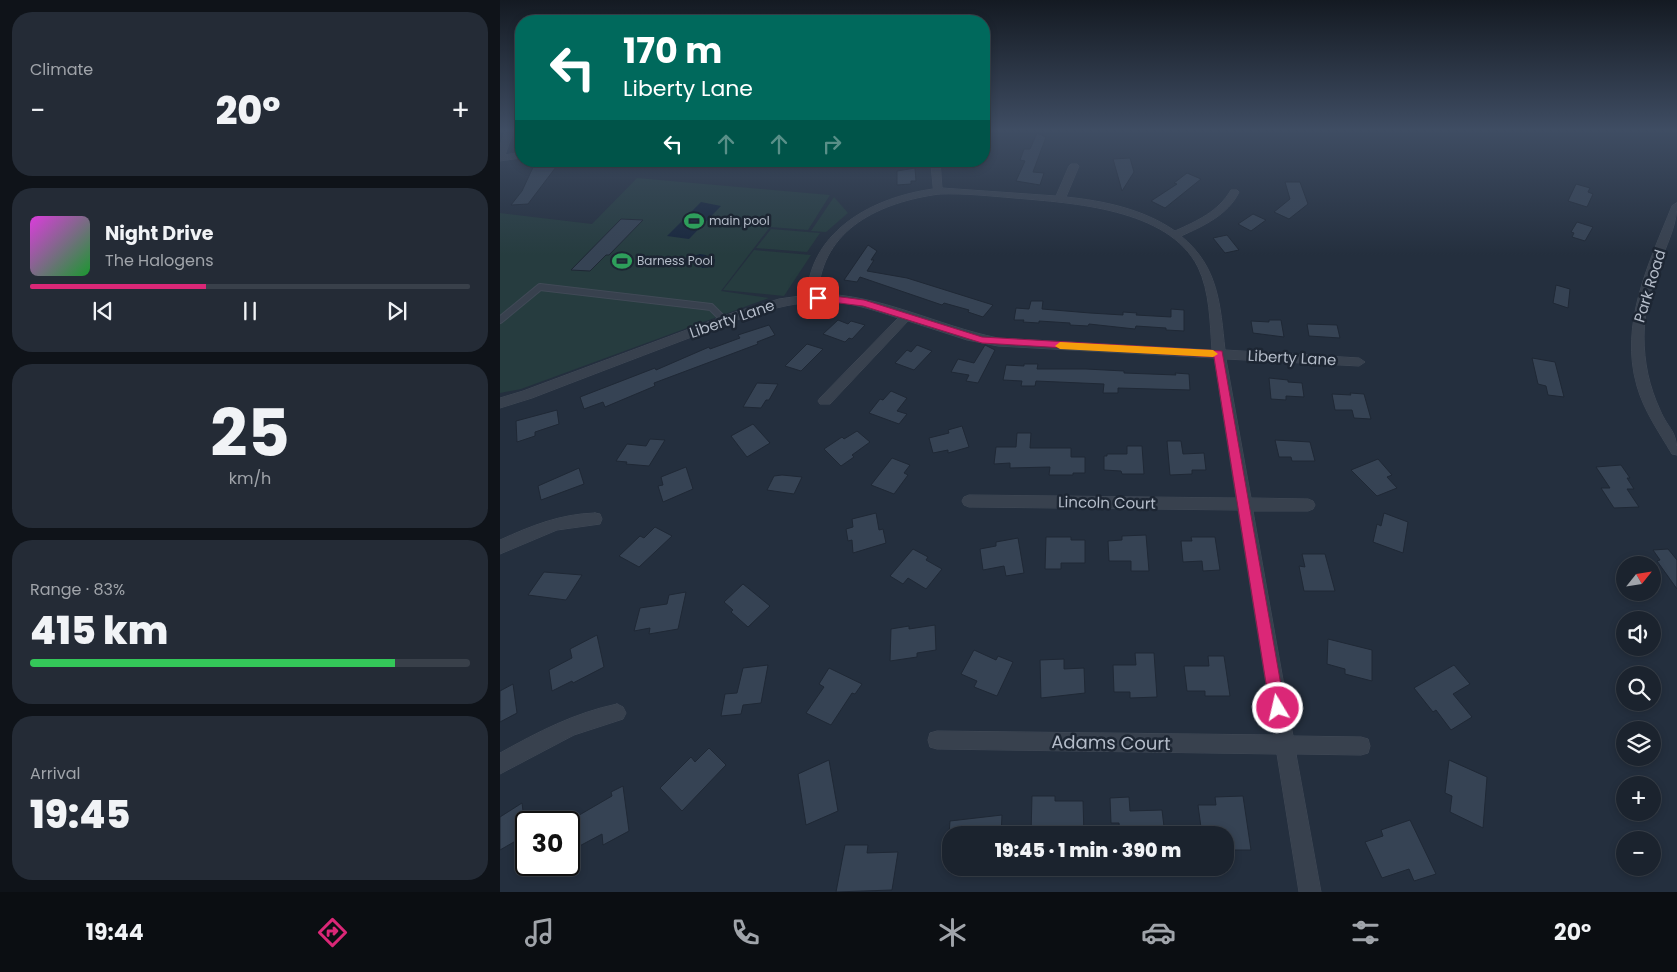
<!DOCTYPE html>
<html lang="en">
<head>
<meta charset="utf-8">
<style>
  body { margin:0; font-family:Poppins,sans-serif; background:#242b36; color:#f1f3f6; height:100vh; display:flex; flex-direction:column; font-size:19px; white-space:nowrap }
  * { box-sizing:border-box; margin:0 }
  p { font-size:16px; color:#a0a4aa }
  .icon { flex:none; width:28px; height:28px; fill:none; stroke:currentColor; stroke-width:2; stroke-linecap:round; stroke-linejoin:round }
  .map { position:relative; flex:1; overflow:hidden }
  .details { display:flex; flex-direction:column; gap:12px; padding:12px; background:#0f1319; width:500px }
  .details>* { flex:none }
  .guide { position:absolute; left:15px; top:15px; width:475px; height:152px; border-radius:20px; box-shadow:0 2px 8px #0003,0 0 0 1px #39404a; background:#00695c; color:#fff; overflow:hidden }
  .needle { width:32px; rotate:60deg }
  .tools { position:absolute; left:1116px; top:556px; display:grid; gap:10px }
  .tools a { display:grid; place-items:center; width:45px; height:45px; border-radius:50%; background:#1b232e; box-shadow:0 2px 8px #0003,0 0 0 1px #39404a; font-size:25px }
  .speed { position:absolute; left:15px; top:811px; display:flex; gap:10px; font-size:25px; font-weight:700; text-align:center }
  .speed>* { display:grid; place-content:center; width:65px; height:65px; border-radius:50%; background:#1b232e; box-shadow:0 2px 8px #0003,0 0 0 1px #39404a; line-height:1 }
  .speed .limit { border:2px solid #111; border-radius:8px; background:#fff; color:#111 }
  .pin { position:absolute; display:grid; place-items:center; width:42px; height:42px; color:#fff; margin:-21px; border-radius:10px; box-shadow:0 2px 8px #0006 }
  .me { position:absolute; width:55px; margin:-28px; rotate:351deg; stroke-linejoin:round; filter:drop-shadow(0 0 4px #0008) }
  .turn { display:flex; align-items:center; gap:18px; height:105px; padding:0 25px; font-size:22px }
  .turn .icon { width:65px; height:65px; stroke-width:2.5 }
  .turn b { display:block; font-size:35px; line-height:42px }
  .lanes { display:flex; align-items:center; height:48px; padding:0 25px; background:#0003; justify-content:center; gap:25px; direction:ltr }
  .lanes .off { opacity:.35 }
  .big { font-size:38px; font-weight:800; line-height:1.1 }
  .details .tile { flex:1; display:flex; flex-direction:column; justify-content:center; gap:8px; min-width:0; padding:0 18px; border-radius:20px; background:#242b36 }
  .details .dial { align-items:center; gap:0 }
  .dial b { font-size:65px; line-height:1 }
  .song { display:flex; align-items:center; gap:15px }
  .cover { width:60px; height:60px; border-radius:8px; background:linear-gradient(135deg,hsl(300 70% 55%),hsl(130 70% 35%)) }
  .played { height:5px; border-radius:2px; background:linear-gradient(90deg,#db2777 40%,#39404a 40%) }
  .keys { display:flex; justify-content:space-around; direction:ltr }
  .heat { display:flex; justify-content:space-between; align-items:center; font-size:28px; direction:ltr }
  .charge { height:8px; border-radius:4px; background:linear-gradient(90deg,#34c759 83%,#39404a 0) }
  .trip { position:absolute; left:442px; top:826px; width:292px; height:50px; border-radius:20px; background:#1b232e; box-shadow:0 2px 8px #0003,0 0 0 1px #39404a; font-weight:800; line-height:50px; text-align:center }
  .menu { display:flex; height:80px; justify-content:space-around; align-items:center; background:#0b0e12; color:#a0a4aa }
  .menu .icon { width:35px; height:35px }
  .menu .current { color:#db2777 }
  .menu b { font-size:22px; color:#f1f3f6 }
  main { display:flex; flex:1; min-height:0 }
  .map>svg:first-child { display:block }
  .green { fill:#263c3f }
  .water { fill:#17263c }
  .building { fill:#364354; stroke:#1f2835 }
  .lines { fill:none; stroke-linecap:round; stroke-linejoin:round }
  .service-casing { stroke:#414a57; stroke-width:8 }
  .minor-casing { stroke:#414a57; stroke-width:1 }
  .service { stroke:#38414e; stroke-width:6 }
  .minor { fill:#38414e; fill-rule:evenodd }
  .route { fill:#db2777; stroke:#8e194d }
  .slow { fill:#f59e0b }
  .labels { text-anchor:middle; stroke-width:5; stroke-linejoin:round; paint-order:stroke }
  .far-poi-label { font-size:12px; fill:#b4bcc9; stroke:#1d2633; text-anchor:start }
  .street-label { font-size:15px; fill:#b4bcc9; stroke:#1d2633 }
  .near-street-label { font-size:18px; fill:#b4bcc9; stroke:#1d2633 }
</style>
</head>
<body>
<main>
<section class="details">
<div class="tile"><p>Climate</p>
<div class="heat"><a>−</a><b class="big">20°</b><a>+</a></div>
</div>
<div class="tile">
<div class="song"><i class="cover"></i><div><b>Night Drive</b><p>The Halogens</p></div></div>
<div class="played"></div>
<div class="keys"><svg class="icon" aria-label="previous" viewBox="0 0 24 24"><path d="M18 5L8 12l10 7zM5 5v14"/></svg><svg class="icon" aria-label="pause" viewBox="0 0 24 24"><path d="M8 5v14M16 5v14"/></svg><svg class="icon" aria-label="next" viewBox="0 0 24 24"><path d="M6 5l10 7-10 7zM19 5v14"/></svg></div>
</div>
<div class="tile dial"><b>25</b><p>km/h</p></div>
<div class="tile"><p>Range · 83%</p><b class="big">415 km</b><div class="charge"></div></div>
<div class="tile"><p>Arrival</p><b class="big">19:45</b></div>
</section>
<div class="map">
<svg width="1177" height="892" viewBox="0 0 1177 892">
  <rect width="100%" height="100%" fill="#242f3e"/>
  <!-- green -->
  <g class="green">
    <path d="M137,178L330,195L308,230L270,227L221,291L269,298L21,389L0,393V213L92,224Z"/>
    <path d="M334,197L348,213L326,232L311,231Z"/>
    <path d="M271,229L320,233L307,252L256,248Z"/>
    <path d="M254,250L311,255L284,296L223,290Z"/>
  </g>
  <!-- water -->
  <g class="water">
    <path d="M201,202L221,206L189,239L167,236Z"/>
    <path d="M200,254L206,255L208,259H215V262L211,267L202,268L198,263H182L181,260Z"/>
  </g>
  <!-- building -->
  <g class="building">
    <path d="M537,133L546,137L533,172L544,173L540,185L516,181L525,161L520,160L524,149H530Z"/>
    <path d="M630,158L634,172L622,191L613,159Z"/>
    <path d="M48,161H50L48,165L59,163L28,204L11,205L22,191L35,163Z"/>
    <path d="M415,168L416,181H411V184L397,185V171Z"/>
    <path d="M687,173L701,179L665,208L651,201L677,184L674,183Z"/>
    <path d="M785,182H800L808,204L789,219L774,212L790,199Z"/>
    <path d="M1076,184L1090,188L1088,192L1093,194L1087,207L1068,201Z"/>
    <path d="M753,214L766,220L751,231L738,224Z"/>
    <path d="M121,219L143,220L109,255H106L90,271L71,270Z"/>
    <path d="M1077,222L1093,227L1085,241L1072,237L1074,233L1071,232Z"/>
    <path d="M727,235L739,250L725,253L713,238Z"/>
    <path d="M368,245L377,251L371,260H374L367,271L407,278L493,305L483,317L468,312L469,310L444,303L442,305L360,277L357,282L344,280Z"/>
    <path d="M1056,285L1070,289L1068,308L1053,303Z"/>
    <path d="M531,301H543L542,309L590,313L623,315V312L637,313L636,315L671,317V309L684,310V331L666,330V328L636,326L635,329L589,324L588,326L570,325V323L539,321V323L523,322L524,320H514L516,308L529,309Z"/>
    <path d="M338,320L348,324L351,321L365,325L352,339L349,338L345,342L323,334Z"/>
    <path d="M769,320H781L784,337L753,333L751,321L769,322Z"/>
    <path d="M807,324L837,325L840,338L809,336Z"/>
    <path d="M269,325L275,335L257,342L258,344L154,383L155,386L105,407L103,402L84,409L80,397L155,368L156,370L209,347L210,349L240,338L238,335Z"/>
    <path d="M307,344L323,349L301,371L285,366Z"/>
    <path d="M417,345L432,351L414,370L395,363L407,350L411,352Z"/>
    <path d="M485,345L495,350L478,383L466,381L469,375L451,372L458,359L474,363Z"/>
    <path d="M1032,358L1055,362L1064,397L1048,395L1046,386L1038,384Z"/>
    <path d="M524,364H538L537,369H586L624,371V373L676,375L675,373L689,374L690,390L618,388V393H603L604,384L536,381L535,386H521L522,381L503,380L506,365L524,366Z"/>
    <path d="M769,378L788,380V382L802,383L804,397L786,396V400L771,399Z"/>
    <path d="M257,383L278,384L269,400H266L261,408L243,407Z"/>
    <path d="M391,391L407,398L397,411L407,414L399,424L369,413L380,399L383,400Z"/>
    <path d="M850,393L864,394L871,419L854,418L852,410H835L832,394L851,395Z"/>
    <path d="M57,410L59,424L35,432V436L17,442L16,421Z"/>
    <path d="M253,424L270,443L247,457L231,436Z"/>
    <path d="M462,426L469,447L448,453V450L433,453L429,438L449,433L448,430Z"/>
    <path d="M357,431L370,442L352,455L354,457L341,466L324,449L342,437L344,439Z"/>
    <path d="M517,433H531L530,448H571V457H585V473H573V475H549L550,467L510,468V463L494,464L496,447H516Z"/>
    <path d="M150,439L165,440L149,466L126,464L127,462L116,461L127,444L146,446Z"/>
    <path d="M775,440L810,442L815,461H792L791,457H779Z"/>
    <path d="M667,441H681L683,454L704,453L706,470H692V474L670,475Z"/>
    <path d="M627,446H642L644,474H622L621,471L604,470V456H607V454H627Z"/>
    <path d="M392,458L410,465L404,473L408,475L394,494L371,485Z"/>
    <path d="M878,459L892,475L887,477L897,488L877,496L851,470Z"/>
    <path d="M1121,465L1130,478H1127L1134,489H1127L1139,507L1114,508L1101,488H1110L1096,467Z"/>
    <path d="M186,467L193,489L163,502L158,486L163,485L161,477Z"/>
    <path d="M79,468L84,484L41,500L38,486Z"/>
    <path d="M282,475L302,477L294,494L267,490L274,476Z"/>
    <path d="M376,513L379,530L383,529L386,543L353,553L352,540L348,541L346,529L353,527L352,519Z"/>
    <path d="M884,513L908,522L903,553L873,542L877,524L881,526Z"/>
    <path d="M155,527L172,536L139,567L119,556L140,536L144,538Z"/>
    <path d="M646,535L649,571H631V561H609L608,541L622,540V536Z"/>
    <path d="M546,537H571V540H585V563H561V569H545Z"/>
    <path d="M691,537H715L720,570L703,571L702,561L683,562L681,541H692Z"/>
    <path d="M518,538L524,573L506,576L504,566L483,570L480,549L496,546V542Z"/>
    <path d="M413,549L428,557L426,560L442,569L426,589L408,578L403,584L390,576Z"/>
    <path d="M1168,549L1177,560V589L1157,561L1160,560L1153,550Z"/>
    <path d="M802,554H825L835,591H804L799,566L805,567Z"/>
    <path d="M44,572L82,575L66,600L28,595Z"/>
    <path d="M243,584L270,606L248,627L231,612L233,610L224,602Z"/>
    <path d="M186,592L178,629L149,634L150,628L134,631L140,608L167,604L169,595Z"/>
    <path d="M435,625L436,650L417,653V657L390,661L391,629L409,626V629Z"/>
    <path d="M97,635L104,667L73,683L72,681L52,691L49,670L72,658L70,649Z"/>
    <path d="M828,639L872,650V681L845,674V669L827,664Z"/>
    <path d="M474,650L496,660L498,656L513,662L497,696L474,687L477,681L461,674Z"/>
    <path d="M635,653H654L657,697L630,698V692H614L613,665H636Z"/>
    <path d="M708,656H724L730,696H705V691H687L684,666H709Z"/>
    <path d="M564,659V669L584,668L585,693L541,698L540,660Z"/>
    <path d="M268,665L261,703L243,705L241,714L221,716L225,694L237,693L243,668Z"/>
    <path d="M954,665L970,684L953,694L972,717L951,730L936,710L933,712L914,688Z"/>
    <path d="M329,668L362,684L355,694L352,693L331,725L306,713L324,687L319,684Z"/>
    <path d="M13,684L17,713L0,722V691Z"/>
    <path d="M209,748L226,765L182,811L160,788L191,757L195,762Z"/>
    <path d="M329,760L338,811L306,825L298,774Z"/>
    <path d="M949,760L987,777L983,828L950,812L952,796L945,793Z"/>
    <path d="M123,786L129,831L103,845L102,834L72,850L69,821L112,796L111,792Z"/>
    <path d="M532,796H555V801H583L584,835H531Z"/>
    <path d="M743,796L751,850H726V835H702L698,805H716L715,797Z"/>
    <path d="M629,797L630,811L662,810L665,835H620L619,823H611L610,798Z"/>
    <path d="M22,803L26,835L0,850V817Z"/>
    <path d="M502,815L501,835H449L450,821Z"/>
    <path d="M910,820L936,874L914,881L909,869L882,878L865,842L883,836L881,830Z"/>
    <path d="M345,845H368L367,853L398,852L392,890L336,892Z"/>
  </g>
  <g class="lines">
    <defs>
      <path id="service" d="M0,320L40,287L211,307L224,320"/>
      <g id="minor">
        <path d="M6,130H14L5,155L21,152V158L0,161V145Z"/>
        <path d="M431,161H440L442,188L556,196L569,166L571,164H577L579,166L566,197C604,201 643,209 675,231C697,221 718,212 731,190H737L739,192C728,215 703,226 681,236C719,267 720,305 725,350L859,358L865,362L859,366L726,359L751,498L808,499L813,501L815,505L813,509L808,511H753L793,736L861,737L868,739L870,746L868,753L861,755L796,754L821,892H799L777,754L437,749L430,747L428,740L430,733L437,731L774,735L738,510L469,507L464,505L462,501L464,497L469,495L736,498L714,358L498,346L467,340L408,321L330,404H320L318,401L320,398L398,318C370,309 342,299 312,302C266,306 224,325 181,341C131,360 81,379 32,398L0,408V398L23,391L232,313L279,299L307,295C311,229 375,197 433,189ZM439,194C465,193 490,196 515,198C572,203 668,208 698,267C710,292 710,322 712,350L498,338C438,326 380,294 318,294C322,228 381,202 439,194Z"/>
        <path d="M1177,203C1177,224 1169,239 1162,258C1153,283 1144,310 1144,336C1144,363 1149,386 1160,410C1169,431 1177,429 1177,455L1172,454C1159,432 1144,411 1137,386C1119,324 1149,263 1172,206Z"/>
        <path d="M95,513L100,514L102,519L100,524L57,530L0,554V540C31,526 60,514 95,513Z"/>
        <path d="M117,704L123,707L126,713L123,719L74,735L0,774V753C38,732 74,713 117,704Z"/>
      </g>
    </defs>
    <!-- service casing -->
    <use href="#service" class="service-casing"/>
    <!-- minor casing -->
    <use href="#minor" class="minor-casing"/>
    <!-- service -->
    <use href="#service" class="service"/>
    <!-- minor -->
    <use href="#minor" class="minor"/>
  </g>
  <!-- sky -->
  <linearGradient id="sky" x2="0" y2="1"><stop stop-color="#141a22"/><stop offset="0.51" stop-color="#3f4d63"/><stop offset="1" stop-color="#3f4d63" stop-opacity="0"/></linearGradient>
  <rect width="1177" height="255" fill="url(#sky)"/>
  <!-- route -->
  <path class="route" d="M318,294L364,300L482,337L722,351L785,708L783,713L778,715L773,713L770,708L714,357L482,343L363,306L315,300L314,298Z"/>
  <!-- slow -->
  <path class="slow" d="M560,342L713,350L718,354L713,357L560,349L555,346Z"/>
  <!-- icons -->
  <defs>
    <symbol id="stadium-bare" viewBox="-9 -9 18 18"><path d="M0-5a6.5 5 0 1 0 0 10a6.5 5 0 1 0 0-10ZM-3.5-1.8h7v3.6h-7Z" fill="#2e9e5b" stroke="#1d2633" stroke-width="2.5" paint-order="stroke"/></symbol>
  </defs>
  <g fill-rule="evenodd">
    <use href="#stadium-bare" x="180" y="207" width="28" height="28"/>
    <use href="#stadium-bare" x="108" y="247" width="28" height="28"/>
  </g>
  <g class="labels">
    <!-- far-poi labels -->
    <g class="far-poi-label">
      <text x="209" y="225">main pool</text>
      <text x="137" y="265">Barness Pool</text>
    </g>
    <!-- street labels -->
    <g class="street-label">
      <text transform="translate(1150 286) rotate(-73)" y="5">Park Road</text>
      <text transform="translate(232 319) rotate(-19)" y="5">Liberty Lane</text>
      <text transform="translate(792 358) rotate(3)" y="5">Liberty Lane</text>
      <text transform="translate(607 503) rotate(1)" y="5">Lincoln Court</text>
    </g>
    <!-- near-street labels -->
    <g class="near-street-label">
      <text transform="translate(611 743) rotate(1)" y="6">Adams Court</text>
    </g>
  </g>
</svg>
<div class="tools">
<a><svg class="needle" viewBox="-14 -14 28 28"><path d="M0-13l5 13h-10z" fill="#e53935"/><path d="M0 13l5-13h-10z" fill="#a0a4aa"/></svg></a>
<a><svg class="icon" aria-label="sound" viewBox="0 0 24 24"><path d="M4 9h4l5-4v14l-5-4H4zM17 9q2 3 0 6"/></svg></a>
<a><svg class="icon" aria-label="search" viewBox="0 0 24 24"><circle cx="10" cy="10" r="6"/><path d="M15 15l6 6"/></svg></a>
<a><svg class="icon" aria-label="layers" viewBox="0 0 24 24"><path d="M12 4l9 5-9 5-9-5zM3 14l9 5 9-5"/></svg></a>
<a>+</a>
<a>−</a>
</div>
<div class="speed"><div class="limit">30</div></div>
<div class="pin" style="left:318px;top:298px;background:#d93025"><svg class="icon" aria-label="arrive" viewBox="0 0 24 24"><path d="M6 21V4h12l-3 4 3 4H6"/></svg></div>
<svg class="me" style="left:778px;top:708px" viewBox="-20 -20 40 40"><circle r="17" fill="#db2777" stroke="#fff" stroke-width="3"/><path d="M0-11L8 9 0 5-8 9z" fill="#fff"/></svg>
<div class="trip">19:45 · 1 min · 390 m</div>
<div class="guide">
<div class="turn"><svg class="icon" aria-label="left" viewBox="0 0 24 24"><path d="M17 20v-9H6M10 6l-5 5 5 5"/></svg><div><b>170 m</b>Liberty Lane</div></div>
<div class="lanes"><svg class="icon" aria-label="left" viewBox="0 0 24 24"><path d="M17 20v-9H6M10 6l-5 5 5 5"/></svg><svg class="icon off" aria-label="ahead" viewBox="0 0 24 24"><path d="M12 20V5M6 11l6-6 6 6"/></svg><svg class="icon off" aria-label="ahead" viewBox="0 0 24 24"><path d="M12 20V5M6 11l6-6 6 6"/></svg><svg class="icon off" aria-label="right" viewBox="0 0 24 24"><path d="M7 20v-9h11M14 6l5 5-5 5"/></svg></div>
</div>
</div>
</main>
<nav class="menu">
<b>19:44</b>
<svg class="icon current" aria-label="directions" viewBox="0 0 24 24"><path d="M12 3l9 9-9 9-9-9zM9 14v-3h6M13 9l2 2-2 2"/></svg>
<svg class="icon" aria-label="music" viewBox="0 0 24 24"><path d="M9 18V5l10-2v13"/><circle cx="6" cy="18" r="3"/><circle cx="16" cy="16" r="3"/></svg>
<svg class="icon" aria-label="phone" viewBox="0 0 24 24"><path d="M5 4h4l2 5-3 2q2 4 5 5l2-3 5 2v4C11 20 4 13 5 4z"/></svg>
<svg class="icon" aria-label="climate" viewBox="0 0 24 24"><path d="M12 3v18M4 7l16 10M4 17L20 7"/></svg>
<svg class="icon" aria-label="car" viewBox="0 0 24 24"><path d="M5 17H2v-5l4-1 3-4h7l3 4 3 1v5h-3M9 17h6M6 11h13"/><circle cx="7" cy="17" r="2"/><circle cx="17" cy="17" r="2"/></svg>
<svg class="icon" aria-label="filters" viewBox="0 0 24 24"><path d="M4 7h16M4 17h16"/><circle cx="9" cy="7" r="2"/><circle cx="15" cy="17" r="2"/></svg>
<b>20°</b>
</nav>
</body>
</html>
